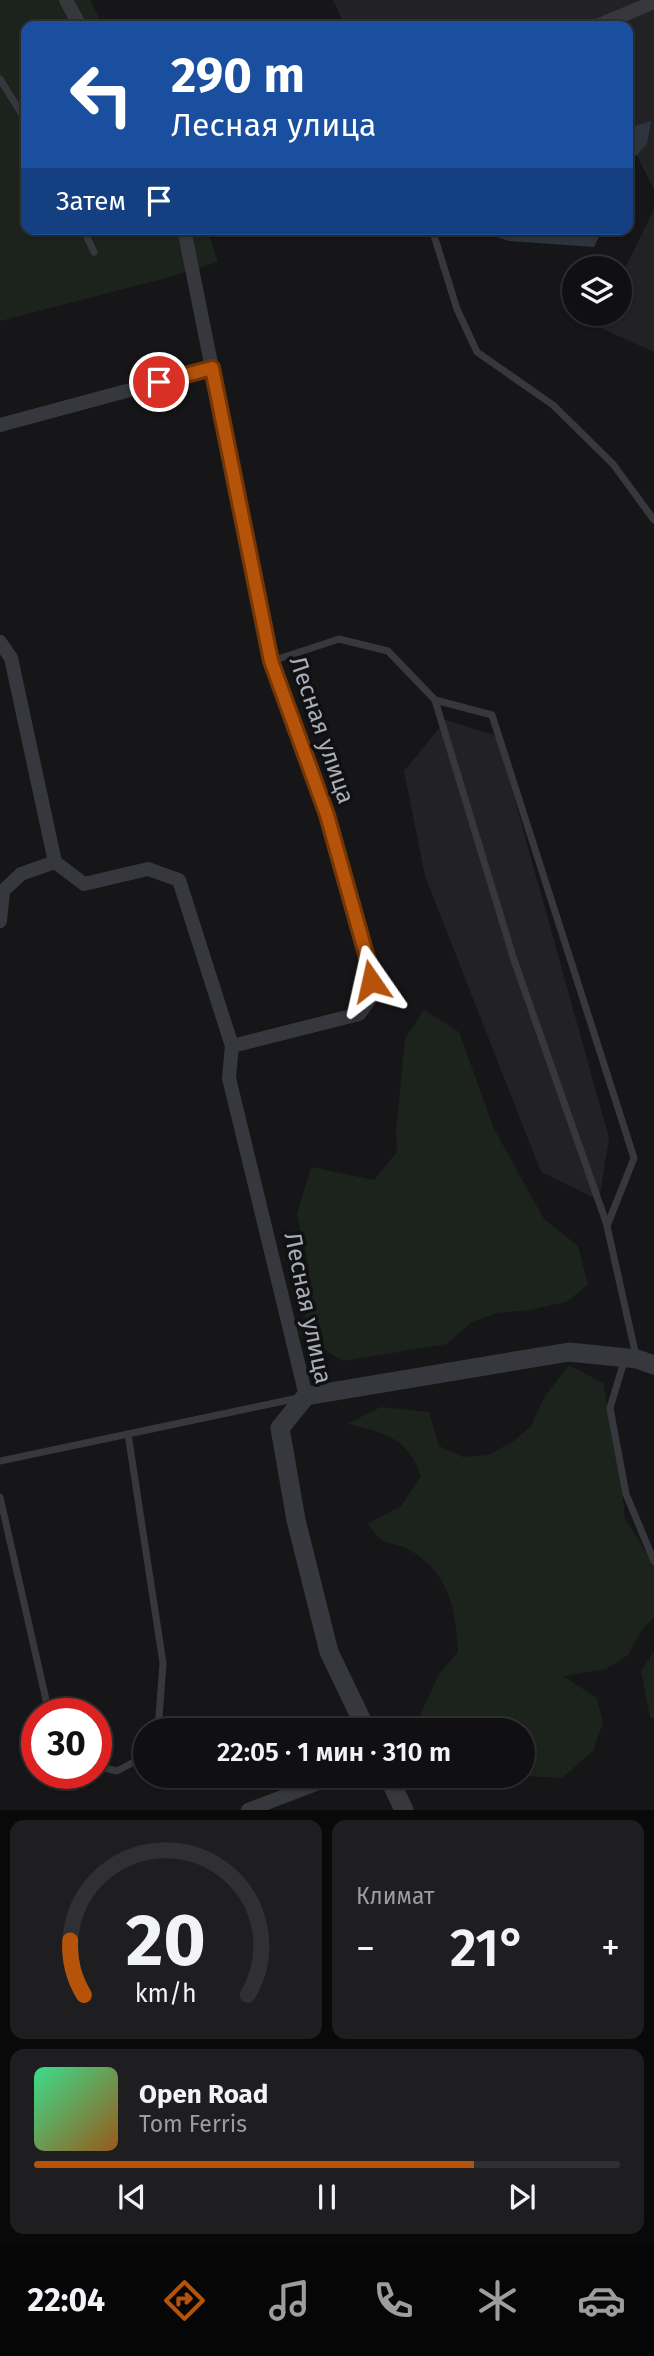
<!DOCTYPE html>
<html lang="ru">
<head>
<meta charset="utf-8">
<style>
  body { margin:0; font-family:"Fira Sans",sans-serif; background:#1e1e20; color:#f1f3f6; height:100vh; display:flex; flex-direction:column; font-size:26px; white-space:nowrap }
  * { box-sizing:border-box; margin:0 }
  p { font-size:23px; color:#9c9d9f }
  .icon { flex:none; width:38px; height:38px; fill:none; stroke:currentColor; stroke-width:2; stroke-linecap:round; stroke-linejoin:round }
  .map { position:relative; height:1810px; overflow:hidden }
  .sheet { display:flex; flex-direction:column; gap:10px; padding:10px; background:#09090a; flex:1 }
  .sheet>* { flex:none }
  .banner { position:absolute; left:21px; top:21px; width:612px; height:214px; border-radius:14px; box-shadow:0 2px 5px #0004,0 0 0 2px #303032; background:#1a4fa0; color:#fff; overflow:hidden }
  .buttons { position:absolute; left:562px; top:256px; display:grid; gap:14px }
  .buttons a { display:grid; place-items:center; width:70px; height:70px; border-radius:50%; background:#101012; box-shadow:0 2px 5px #0004,0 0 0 2px #303032; font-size:35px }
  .speed { position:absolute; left:21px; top:1698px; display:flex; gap:14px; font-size:35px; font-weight:700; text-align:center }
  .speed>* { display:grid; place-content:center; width:91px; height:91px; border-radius:50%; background:#101012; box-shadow:0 2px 5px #0004,0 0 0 2px #303032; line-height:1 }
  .speed .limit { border:10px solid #d22; background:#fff; color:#111 }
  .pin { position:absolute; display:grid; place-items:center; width:60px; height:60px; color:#fff; margin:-30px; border:4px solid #fff; border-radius:50%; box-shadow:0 2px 7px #0007 }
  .me { position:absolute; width:77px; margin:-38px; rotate:349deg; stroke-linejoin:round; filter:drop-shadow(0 0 5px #0008) }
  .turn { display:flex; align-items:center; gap:24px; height:147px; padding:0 35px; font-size:32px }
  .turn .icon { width:91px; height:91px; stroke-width:2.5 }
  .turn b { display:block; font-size:49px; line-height:60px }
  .then { display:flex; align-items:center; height:66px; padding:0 35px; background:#0003; gap:14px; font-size:26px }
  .big { font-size:52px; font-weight:600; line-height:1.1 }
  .sheet .tile { flex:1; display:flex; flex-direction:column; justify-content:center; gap:10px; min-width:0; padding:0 24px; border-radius:14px; background:#1e1e20 }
  .sheet .dial { align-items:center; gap:0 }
  .dial svg { height:182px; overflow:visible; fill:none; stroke:#303032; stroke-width:7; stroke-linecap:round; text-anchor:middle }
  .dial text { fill:#f1f3f6; stroke:none }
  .song { display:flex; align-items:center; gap:21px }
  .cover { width:84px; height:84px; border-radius:10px; background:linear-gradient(135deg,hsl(150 70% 55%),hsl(30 70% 35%)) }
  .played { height:7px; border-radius:4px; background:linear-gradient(90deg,#b45309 75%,#303032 75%) }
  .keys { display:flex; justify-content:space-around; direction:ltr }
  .heat { display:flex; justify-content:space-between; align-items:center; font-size:38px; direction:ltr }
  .sheet .tiles { flex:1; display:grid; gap:10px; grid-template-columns:1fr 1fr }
  .tile:last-child { grid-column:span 2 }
  .trip { position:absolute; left:133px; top:1718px; width:402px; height:70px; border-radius:35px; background:#101012; box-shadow:0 2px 5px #0004,0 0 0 2px #303032; font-weight:600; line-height:70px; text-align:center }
  .tab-bar { display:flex; height:112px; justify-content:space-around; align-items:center; background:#060607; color:#9c9d9f }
  .tab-bar .icon { width:49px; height:49px }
  .tab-bar .active { color:#b45309 }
  .tab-bar b { font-size:32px; color:#f1f3f6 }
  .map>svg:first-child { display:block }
  .built { fill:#222225 }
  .green { fill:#1c231d }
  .water { fill:#2c353c }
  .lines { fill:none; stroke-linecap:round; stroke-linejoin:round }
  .service { stroke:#37383d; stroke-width:7 }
  .minor { stroke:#37383d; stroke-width:14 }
  .tertiary { stroke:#37383d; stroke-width:19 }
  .route-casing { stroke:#753606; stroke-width:18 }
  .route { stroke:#b45309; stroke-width:12 }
  .labels { text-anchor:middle; stroke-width:7; stroke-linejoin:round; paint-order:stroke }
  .street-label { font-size:24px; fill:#a8adb8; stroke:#111113 }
</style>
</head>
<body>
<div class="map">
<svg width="654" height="1810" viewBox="0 0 654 1810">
  <rect width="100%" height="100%" fill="#161618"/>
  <!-- built -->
  <g class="built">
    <path d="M333,0H654V189L628,138V26H571L570,24L565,26H345Z"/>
    <path d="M654,209V352L596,326L603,313H620V279Z"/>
    <path d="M446,720L497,736L609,1138L599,1200L541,1172L425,876L404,771Z"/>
  </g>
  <!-- green -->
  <g class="green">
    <path d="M0,0H90L103,26H26V229H207L218,262L162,279L0,321Z"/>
    <path d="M424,1010L459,1032L494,1129L544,1219L578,1246L588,1285L566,1302L529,1310L497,1313L472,1322L447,1344L343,1361L299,1334L310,1305L308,1263L297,1214L311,1167L374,1180L397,1152L396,1131L405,1039Z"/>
    <path d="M569,1365L603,1383L621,1483L625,1519L654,1564V1617L641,1631L628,1655L606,1669L563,1676L597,1698L603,1723L593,1751L562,1778L523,1776V1731H415L416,1724L439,1674L458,1652C456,1609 449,1572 408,1549C400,1544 389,1545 382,1540C377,1537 372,1529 367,1524L401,1506L421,1476C408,1437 383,1432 347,1424L381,1407L429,1412L439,1446L463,1457L488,1455L514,1441L531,1426L545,1396Z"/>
    <path d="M654,1652V1719L650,1718L641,1671Z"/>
  </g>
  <!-- water -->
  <g class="water">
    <path d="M651,121L647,144L628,164V128Z"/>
    <path d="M470,229H603L594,247L509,241Z"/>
  </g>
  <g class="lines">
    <!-- service -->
    <g class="service">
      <path d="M0,79L26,121"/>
      <path d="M83,229L94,252"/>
      <path d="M432,229L457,309L477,352L553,405L613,464L654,520"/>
      <path d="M272,661L339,639L388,651L435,700L492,715L634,1158L607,1226L636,1356"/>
      <path d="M435,700L514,960L607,1225"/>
      <path d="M625,1358L610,1408L626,1494L654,1561"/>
      <path d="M0,1461L128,1434"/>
      <path d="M0,1497L49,1713"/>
      <path d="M158,1731L163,1663L128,1434L298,1398"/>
      <path d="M96,1766L117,1771L145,1756"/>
    </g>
    <!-- minor -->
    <g class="minor">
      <path d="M66,0L80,26"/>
      <path d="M597,26L654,2"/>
      <path d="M184,229L271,661L327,815L369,965L372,996L359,1014L232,1046L229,1078L306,1396"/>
      <path d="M0,425L212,368"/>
      <path d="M0,642L11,658L55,862L84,884L148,869L179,880L232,1046"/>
      <path d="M0,921L3,891L21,874L55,862"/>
      <path d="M248,1810L337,1776"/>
    </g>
    <!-- tertiary -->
    <g class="tertiary">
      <path d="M367,1731L329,1652L296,1520L280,1428L306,1396L569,1352L637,1359L654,1365"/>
      <path d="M388,1776L404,1810"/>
    </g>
  </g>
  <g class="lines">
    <defs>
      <path id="route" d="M159,382L212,368L271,661L327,815L369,965L371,981"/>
    </defs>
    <!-- route casing -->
    <use href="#route" class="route-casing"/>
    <!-- route -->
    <use href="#route" class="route"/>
  </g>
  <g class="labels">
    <!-- street labels -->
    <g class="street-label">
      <text transform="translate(322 730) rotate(71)" y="8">Лесная улица</text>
      <text transform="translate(308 1308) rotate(78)" y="8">Лесная улица</text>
    </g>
  </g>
</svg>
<div class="buttons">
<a><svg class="icon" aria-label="layers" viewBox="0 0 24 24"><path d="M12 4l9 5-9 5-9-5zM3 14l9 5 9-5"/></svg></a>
</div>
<div class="speed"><div class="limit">30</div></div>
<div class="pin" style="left:159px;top:382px;background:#d93025"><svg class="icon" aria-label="arrive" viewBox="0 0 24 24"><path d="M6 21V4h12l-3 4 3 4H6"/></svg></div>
<svg class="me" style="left:371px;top:981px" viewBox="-20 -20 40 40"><path d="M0-17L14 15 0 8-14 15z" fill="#b45309" stroke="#fff" stroke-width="4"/></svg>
<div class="trip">22:05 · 1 мин · 310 m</div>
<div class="banner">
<div class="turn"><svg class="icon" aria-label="left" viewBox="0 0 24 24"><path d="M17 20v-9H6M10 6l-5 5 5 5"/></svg><div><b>290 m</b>Лесная улица</div></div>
<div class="then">Затем<svg class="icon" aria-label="arrive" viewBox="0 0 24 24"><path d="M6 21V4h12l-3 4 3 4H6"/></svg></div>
</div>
</div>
<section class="sheet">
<div class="tiles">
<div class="tile dial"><svg viewBox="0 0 100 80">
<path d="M14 69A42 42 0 1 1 86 69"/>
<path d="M14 69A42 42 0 0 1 8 45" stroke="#b45309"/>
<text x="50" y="56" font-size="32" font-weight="700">20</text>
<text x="50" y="72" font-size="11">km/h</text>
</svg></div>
<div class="tile"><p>Климат</p>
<div class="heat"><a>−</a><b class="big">21°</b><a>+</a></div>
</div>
<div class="tile">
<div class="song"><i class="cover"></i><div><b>Open Road</b><p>Tom Ferris</p></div></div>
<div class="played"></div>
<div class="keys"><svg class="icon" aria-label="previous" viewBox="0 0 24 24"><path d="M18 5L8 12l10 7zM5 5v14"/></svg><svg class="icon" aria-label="pause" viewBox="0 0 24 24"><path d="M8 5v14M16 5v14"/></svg><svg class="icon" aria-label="next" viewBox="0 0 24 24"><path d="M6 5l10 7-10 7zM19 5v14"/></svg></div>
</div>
</div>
</section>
<nav class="tab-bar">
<b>22:04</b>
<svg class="icon active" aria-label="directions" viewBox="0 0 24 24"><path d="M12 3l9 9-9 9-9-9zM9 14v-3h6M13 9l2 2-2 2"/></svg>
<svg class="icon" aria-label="music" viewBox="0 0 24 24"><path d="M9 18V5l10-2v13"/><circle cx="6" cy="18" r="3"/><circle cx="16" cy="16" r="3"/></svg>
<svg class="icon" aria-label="phone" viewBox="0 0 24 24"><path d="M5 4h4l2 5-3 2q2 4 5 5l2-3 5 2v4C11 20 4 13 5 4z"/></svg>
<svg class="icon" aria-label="climate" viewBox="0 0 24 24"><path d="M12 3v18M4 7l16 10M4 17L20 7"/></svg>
<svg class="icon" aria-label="car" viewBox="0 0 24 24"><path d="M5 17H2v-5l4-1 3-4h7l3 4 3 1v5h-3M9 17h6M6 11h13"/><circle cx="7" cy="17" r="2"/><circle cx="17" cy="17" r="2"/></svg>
</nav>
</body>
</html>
